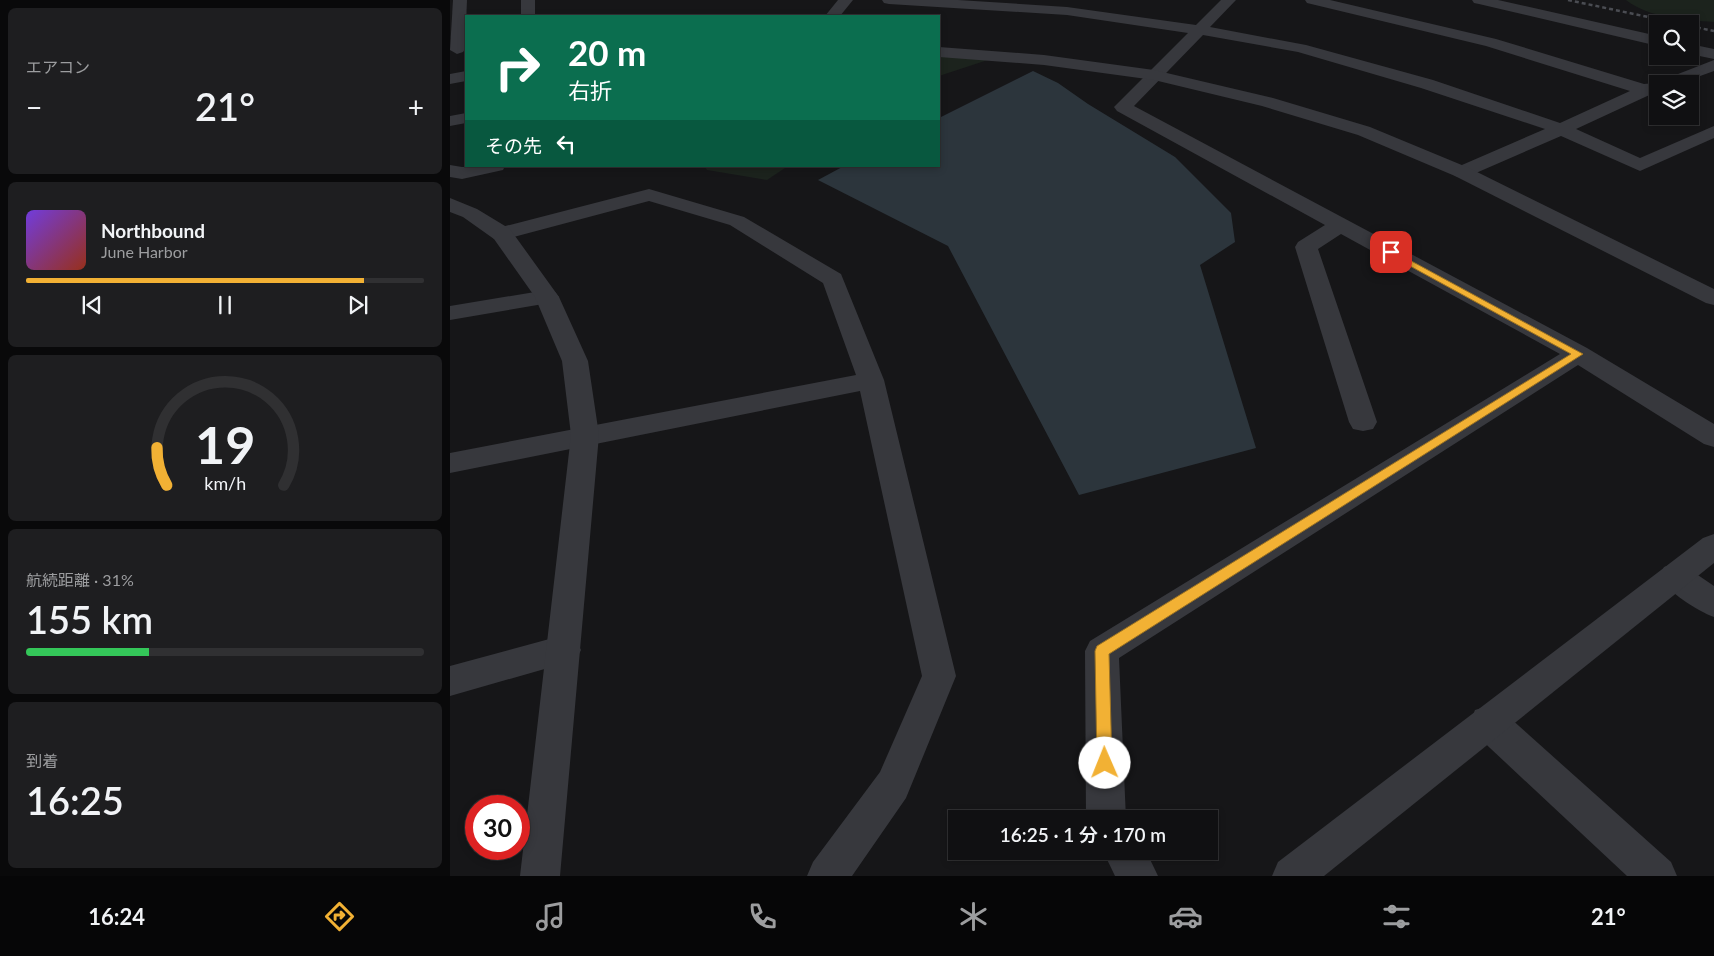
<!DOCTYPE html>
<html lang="ja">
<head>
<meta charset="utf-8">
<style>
  body { margin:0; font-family:Lato,"Noto Sans JP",sans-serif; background:#1e1e20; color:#f1f3f6; height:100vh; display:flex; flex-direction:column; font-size:19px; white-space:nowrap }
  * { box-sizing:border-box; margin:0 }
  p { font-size:16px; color:#9c9d9f }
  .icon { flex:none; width:28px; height:28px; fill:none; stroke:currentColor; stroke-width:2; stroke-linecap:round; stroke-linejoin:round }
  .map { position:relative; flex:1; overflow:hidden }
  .side { display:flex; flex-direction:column; gap:8px; padding:8px; background:#09090a; width:450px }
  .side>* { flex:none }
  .top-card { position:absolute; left:15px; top:15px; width:475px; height:152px; border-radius:0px; box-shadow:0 2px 8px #0003,0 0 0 1px #303032; background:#0b6e4f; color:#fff; overflow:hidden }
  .controls { position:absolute; left:1199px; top:15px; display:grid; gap:10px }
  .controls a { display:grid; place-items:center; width:50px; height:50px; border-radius:0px; background:#101012; box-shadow:0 2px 8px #0003,0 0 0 1px #303032; font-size:25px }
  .speed { position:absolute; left:15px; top:795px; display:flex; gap:10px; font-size:25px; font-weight:700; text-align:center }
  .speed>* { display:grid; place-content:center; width:65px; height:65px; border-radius:50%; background:#101012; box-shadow:0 2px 8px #0003,0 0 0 1px #303032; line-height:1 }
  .speed .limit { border:8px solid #d22; background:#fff; color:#111 }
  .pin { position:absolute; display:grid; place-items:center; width:42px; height:42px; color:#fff; margin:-21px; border-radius:10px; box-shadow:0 2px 8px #0006 }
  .me { position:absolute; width:55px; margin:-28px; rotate:359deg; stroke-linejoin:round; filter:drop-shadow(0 0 4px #0008) }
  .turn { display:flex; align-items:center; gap:18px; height:105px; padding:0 20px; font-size:22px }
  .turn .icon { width:65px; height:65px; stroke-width:2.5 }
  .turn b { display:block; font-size:35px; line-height:42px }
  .then { display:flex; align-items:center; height:48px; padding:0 20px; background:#0003; gap:10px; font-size:19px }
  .big { font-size:38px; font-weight:600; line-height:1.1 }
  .side .card { flex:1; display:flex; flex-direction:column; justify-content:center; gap:8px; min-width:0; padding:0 18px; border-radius:8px; background:#1e1e20 }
  .side .dial { align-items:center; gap:0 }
  .dial svg { height:130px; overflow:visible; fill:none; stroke:#303032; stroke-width:7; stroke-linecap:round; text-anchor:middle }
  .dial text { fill:#f1f3f6; stroke:none }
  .song { display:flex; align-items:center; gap:15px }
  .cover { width:60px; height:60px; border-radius:8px; background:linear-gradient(135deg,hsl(260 70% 55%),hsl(10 70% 35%)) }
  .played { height:5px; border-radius:2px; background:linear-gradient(90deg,#f2b134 85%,#303032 85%) }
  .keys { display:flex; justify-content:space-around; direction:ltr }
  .heat { display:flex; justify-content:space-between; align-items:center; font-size:28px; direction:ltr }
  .charge { height:8px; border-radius:4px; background:linear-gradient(90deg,#34c759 31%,#303032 0) }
  .trip { position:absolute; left:498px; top:810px; width:270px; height:50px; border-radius:0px; background:#101012; box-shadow:0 2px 8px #0003,0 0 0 1px #303032; font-weight:600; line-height:50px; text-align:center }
  .tabs { display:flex; height:80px; justify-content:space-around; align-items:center; background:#060607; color:#9c9d9f }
  .tabs .icon { width:35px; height:35px }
  .tabs .current { color:#f2b134 }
  .tabs b { font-size:22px; color:#f1f3f6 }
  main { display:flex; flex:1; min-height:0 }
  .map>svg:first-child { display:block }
  .green { fill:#1c231d }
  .water { fill:#2c353c }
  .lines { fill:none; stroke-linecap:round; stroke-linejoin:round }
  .minor { fill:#37383d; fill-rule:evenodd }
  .tertiary { fill:#37383d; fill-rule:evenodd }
  .rail { stroke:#4a4c52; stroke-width:2.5; stroke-dasharray:4 3; stroke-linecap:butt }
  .route { fill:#f2b134; stroke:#9d7322 }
</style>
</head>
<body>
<main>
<section class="side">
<div class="card"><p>エアコン</p>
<div class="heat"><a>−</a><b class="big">21°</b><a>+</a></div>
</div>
<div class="card">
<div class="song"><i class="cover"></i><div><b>Northbound</b><p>June Harbor</p></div></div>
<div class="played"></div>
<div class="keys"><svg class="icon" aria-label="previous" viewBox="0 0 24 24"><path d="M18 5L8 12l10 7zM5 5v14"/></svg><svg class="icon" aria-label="pause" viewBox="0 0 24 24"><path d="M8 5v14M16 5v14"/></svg><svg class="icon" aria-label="next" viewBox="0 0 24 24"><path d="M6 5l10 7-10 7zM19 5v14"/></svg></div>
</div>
<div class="card dial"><svg viewBox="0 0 100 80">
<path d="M14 69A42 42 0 1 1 86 69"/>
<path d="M14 69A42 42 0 0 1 8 46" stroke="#f2b134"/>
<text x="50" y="56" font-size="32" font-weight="700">19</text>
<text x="50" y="72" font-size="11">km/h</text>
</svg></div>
<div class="card"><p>航続距離 · 31%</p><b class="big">155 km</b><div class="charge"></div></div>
<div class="card"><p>到着</p><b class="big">16:25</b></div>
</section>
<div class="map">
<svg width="1264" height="876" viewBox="0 0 1264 876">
  <rect width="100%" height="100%" fill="#161618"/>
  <!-- green -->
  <g class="green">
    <path d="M1176,0H1264V22C1235,20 1199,18 1176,0Z"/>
    <path d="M489,51L553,55L489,76Z"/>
    <path d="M254,166H338L317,180L257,170Z"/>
  </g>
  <!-- water -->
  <path class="water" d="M583,71L608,83L638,104L725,157L781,213L785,242L750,265L806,448L629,495L498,246L368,180L394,166H489V118Z"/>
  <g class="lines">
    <!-- minor -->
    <g class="minor">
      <path d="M3,0H17L15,49L13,52L7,54L0,50Z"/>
      <path d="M388,0H403L390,16H375Z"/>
      <path d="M432,0H508L617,7L746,25L771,0H786L760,27L856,45L983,80L1110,123L1180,91L1036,46L857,3L855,0H880L1046,39L1194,84L1205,83L1264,60V71L1228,84H1208V91L1126,129L1190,158L1264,126V138L1190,171L1111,136L1019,176L1012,178L1005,176L1002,172L1005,168L1095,129L971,88L848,52L753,35L684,106L1137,348L1264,424V447L1254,444L1128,365L669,658L676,819H636L635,651L640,641L1110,354L891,234L868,249L927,422L923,429L913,431L903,429L899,422L845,247L848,242L875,225L667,111L664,107L738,33L617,15L439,4L434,3Z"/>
      <path d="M1022,0H1048L1208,36V46L1029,4L1024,3Z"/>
      <path d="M1240,44L1264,49V59L1240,54Z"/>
      <path d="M16,71V81L0,84V74Z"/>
      <path d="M16,113V123L0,126V116Z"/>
      <path d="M0,165L12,167L55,166L53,170L12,179L0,177Z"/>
      <path d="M199,189L294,217L391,274L434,380L506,676L456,798L402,876H357L363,862L430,772L472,676L410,391L0,473V453L406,375L373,283L280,225L199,201L52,240L44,239L41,234L44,229Z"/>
      <path d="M97,290L105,292L109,297L105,302L0,320V306Z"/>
      <path d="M1225,563L1236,567L1264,586V617C1247,611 1218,592 1209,576L1214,567Z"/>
      <path d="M114,635L126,640L131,650L126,660L0,696V666Z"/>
      <path d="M1038,706L1051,710L1221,862L1227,876H1177L1025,734L1020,722L1025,710Z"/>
      <path d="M653,851H696L708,876H665Z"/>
    </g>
    <!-- tertiary -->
    <g class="tertiary">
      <rect x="71" y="0" width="14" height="16"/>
      <path d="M489,47L594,55L704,70L823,98L920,127L1019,168L1264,289V305L1256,303L1005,176L908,135L812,106L704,80L594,65L489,57Z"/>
      <path d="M0,198L27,209L60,229L109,297L138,361L149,435L110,876H70L121,435L112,361L85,297L44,239L13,217L0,212Z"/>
      <path d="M1264,534V563L874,876H822L828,862L1253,538Z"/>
    </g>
    <!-- rail -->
    <g class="rail">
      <path d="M1118,0L1231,24"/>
      <path d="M1240,26L1264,31"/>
    </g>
  </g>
  <!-- route -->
  <path class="route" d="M941,250L1133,354L659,654L662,763L660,768L655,770L649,768L647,763L645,651L647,646L1121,354L938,254V251Z"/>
</svg>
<div class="controls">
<a><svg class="icon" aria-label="search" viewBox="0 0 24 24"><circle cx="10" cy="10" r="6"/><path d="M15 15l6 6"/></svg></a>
<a><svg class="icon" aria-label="layers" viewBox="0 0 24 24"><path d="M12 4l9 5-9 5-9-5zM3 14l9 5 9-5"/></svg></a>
</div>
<div class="speed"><div class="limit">30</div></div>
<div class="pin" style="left:941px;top:252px;background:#d93025"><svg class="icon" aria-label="arrive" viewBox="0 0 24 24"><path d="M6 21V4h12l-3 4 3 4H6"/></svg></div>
<svg class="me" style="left:655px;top:763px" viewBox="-20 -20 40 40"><circle r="19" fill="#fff"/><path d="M0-13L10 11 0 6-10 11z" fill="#f2b134"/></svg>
<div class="trip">16:25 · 1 分 · 170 m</div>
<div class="top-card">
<div class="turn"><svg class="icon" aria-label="right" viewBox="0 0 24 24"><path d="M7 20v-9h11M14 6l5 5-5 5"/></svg><div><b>20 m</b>右折</div></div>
<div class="then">その先<svg class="icon" aria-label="left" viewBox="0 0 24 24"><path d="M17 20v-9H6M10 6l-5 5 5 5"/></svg></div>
</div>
</div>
</main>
<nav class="tabs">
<b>16:24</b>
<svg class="icon current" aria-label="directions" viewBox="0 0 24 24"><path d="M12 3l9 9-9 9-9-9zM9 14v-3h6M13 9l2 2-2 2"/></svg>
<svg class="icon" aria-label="music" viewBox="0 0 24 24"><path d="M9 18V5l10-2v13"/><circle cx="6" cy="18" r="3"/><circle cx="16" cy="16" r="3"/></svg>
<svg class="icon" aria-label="phone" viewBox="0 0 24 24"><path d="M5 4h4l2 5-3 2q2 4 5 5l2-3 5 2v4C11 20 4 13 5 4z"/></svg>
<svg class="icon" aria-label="climate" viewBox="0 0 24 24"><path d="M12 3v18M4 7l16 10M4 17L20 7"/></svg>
<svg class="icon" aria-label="car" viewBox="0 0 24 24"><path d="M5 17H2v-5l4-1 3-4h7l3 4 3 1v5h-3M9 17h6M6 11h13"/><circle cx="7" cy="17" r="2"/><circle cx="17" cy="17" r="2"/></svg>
<svg class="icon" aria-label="filters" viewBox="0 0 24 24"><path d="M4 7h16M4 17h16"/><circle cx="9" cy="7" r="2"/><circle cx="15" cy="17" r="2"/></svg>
<b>21°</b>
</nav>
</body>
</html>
